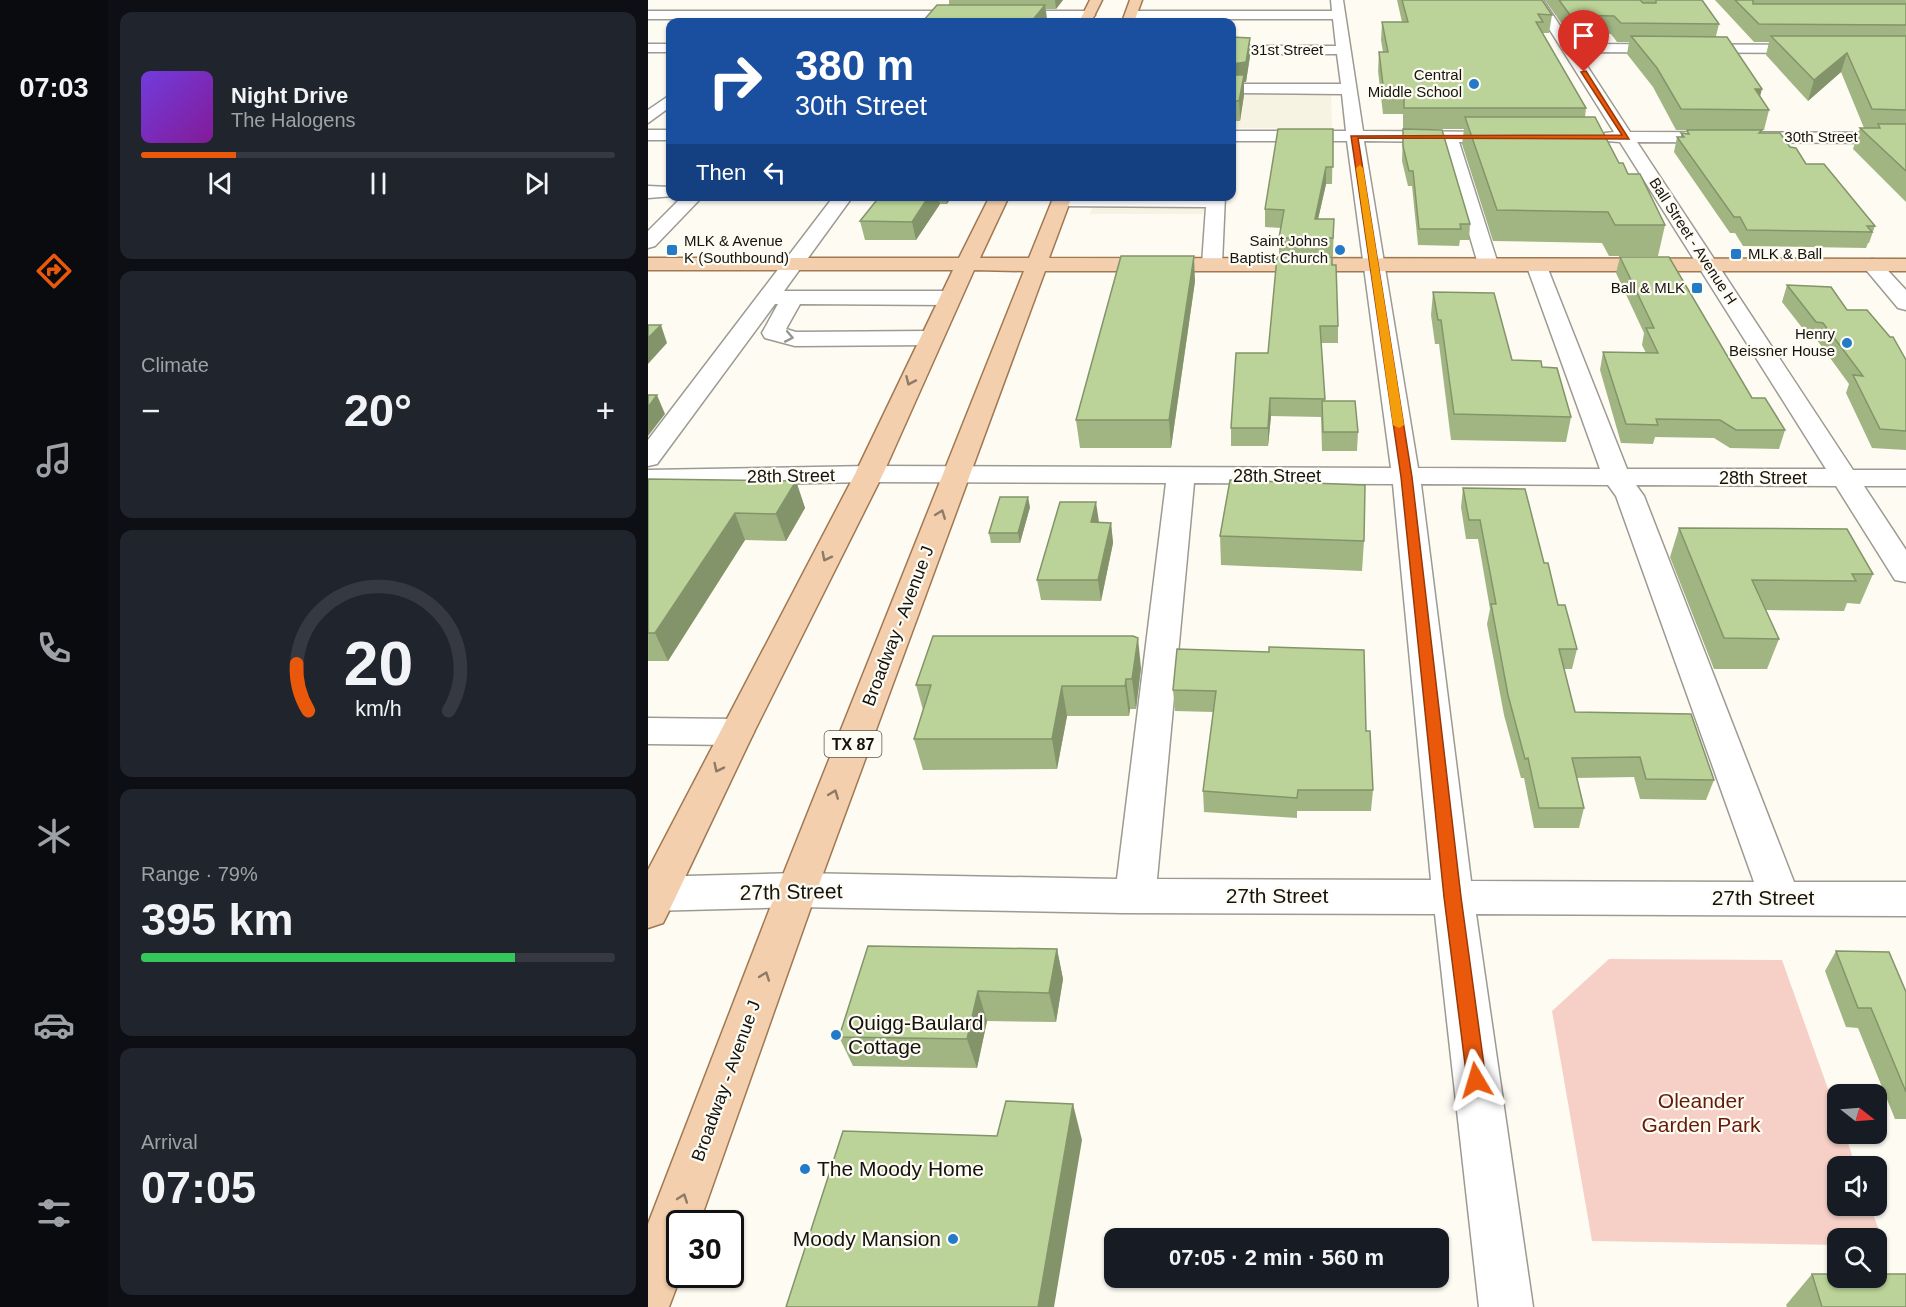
<!DOCTYPE html>
<html lang="en">
<head>
<meta charset="utf-8">
<style>
  body { margin:0; font-family:Arial,sans-serif; background:#20242c; color:#f1f3f6; height:100vh; display:flex; flex-direction:column; font-size:22px; white-space:nowrap }
  * { box-sizing:border-box; margin:0 }
  p { font-size:20px; color:#9ea1a6 }
  .icon { flex:none; width:33px; height:33px; fill:none; stroke:currentColor; stroke-width:2; stroke-linecap:round; stroke-linejoin:round }
  .map { position:relative; flex:1; overflow:hidden }
  .details { display:flex; flex-direction:column; gap:12px; padding:12px; background:#0d0f14; width:540px }
  .details>* { flex:none }
  .top-card { position:absolute; left:18px; top:18px; width:570px; height:183px; border-radius:12px; box-shadow:0 2px 4px #0004; background:#1a4fa0; color:#fff; overflow:hidden }
  .needle { width:39px; rotate:107deg }
  .buttons { position:absolute; left:1179px; top:1084px; display:grid; gap:12px }
  .buttons a { display:grid; place-items:center; width:60px; height:60px; border-radius:12px; background:#171b24; box-shadow:0 2px 4px #0004; font-size:30px }
  .speed { position:absolute; left:18px; top:1210px; display:flex; gap:12px; font-size:30px; font-weight:700; text-align:center }
  .speed>* { display:grid; place-content:center; width:78px; height:78px; border-radius:50%; background:#171b24; box-shadow:0 2px 4px #0004; line-height:1 }
  .speed .limit { border:3px solid #111; border-radius:9px; background:#fff; color:#111 }
  .pin { position:absolute; display:grid; place-items:center; width:51px; height:51px; color:#fff; margin:-62px -26px; border-radius:50% 50% 50% 0; rotate:-45deg; box-shadow:0 0 6px #0007 }
  .pin .icon { rotate:45deg }
  .me { position:absolute; width:66px; margin:-33px; rotate:353deg; stroke-linejoin:round; filter:drop-shadow(0 0 4px #0008) }
  .turn { display:flex; align-items:center; gap:21px; height:126px; padding:0 30px; font-size:27px }
  .turn .icon { width:78px; height:78px; stroke-width:2.5 }
  .turn b { display:block; font-size:42px; line-height:51px }
  .then { display:flex; align-items:center; height:57px; padding:0 30px; background:#0003; gap:12px; font-size:22px }
  .big { font-size:45px; font-weight:700; line-height:1.1 }
  .details .tile { flex:1; display:flex; flex-direction:column; justify-content:center; gap:9px; min-width:0; padding:0 21px; border-radius:12px; background:#20242c }
  .details .dial { align-items:center; gap:0 }
  .dial svg { height:156px; overflow:visible; fill:none; stroke:#363941; stroke-width:7; stroke-linecap:round; text-anchor:middle }
  .dial text { fill:#f1f3f6; stroke:none }
  .song { display:flex; align-items:center; gap:18px }
  .cover { width:72px; height:72px; border-radius:9px; background:linear-gradient(135deg,hsl(260 70% 55%),hsl(290 70% 35%)) }
  .played { height:6px; border-radius:3px; background:linear-gradient(90deg,#ea580c 20%,#363941 20%) }
  .keys { display:flex; justify-content:space-around; direction:ltr }
  .heat { display:flex; justify-content:space-between; align-items:center; font-size:33px; direction:ltr }
  .charge { height:9px; border-radius:4px; background:linear-gradient(90deg,#34c759 79%,#363941 0) }
  .trip { position:absolute; left:456px; top:1228px; width:345px; height:60px; border-radius:12px; background:#171b24; box-shadow:0 2px 4px #0004; font-weight:700; line-height:60px; text-align:center }
  main { display:flex; flex:1; min-height:0 }
  .tab-bar { display:flex; flex-direction:column; width:108px; justify-content:space-around; align-items:center; background:#090b0e; color:#9ea1a6 }
  .tab-bar .icon { width:42px; height:42px }
  .tab-bar .selected { color:#ea580c }
  .tab-bar b { font-size:27px; color:#f1f3f6 }
  .map>svg:first-child { display:block }
  .built { fill:#f7f3e2 }
  .green { fill:#f6d0c7 }
  .lines { fill:none; stroke-linecap:round; stroke-linejoin:round }
  .minor-casing { stroke:#9c9a92; stroke-width:3 }
  .major-casing { stroke:#a07852; stroke-width:3 }
  .minor { fill:#fff; fill-rule:evenodd }
  .major { fill:#f3cfad; fill-rule:evenodd }
  .wall { fill:#a1b583 }
  .shaded-wall { fill:#83946a }
  .building { fill:#bbd398; stroke:#83946a; stroke-width:1.5 }
  .oneway { stroke:#959593 }
  .oneway2 { stroke:#8f7a66 }
  .route { fill:#ea580c; stroke:#983908; stroke-width:1.5 }
  .slow { fill:#f59e0b }
  .poi-dot { fill:#227ac8; stroke:#fdfbf2; stroke-width:2 }
  .labels { text-anchor:middle; stroke-width:4.5; stroke-linejoin:round; paint-order:stroke }
  .far-street-label { font-size:15px; fill:#141310; stroke:#fdfbf2 }
  .far-poi-label { font-size:15px; fill:#141310; stroke:#fdfbf2; text-anchor:end }
  .shield { fill:#fdfbf2; stroke:#5a5954; stroke-width:1.5 }
  .shield-label { font-size:16px; font-weight:bold; fill:#141310 }
  .street-label { font-size:18px; fill:#141310; stroke:#fdfbf2 }
  .near-street-label { font-size:21px; fill:#141310; stroke:#fdfbf2 }
  .near-poi-label { font-size:21px; fill:#141310; stroke:#fdfbf2; text-anchor:start }
  .near-park-label { font-size:21px; fill:#67190a; stroke:#fdfbf2 }
</style>
</head>
<body>
<main>
<nav class="tab-bar">
<b>07:03</b>
<svg class="icon selected" aria-label="directions" viewBox="0 0 24 24"><path d="M12 3l9 9-9 9-9-9zM9 14v-3h6M13 9l2 2-2 2"/></svg>
<svg class="icon" aria-label="music" viewBox="0 0 24 24"><path d="M9 18V5l10-2v13"/><circle cx="6" cy="18" r="3"/><circle cx="16" cy="16" r="3"/></svg>
<svg class="icon" aria-label="phone" viewBox="0 0 24 24"><path d="M5 4h4l2 5-3 2q2 4 5 5l2-3 5 2v4C11 20 4 13 5 4z"/></svg>
<svg class="icon" aria-label="climate" viewBox="0 0 24 24"><path d="M12 3v18M4 7l16 10M4 17L20 7"/></svg>
<svg class="icon" aria-label="car" viewBox="0 0 24 24"><path d="M5 17H2v-5l4-1 3-4h7l3 4 3 1v5h-3M9 17h6M6 11h13"/><circle cx="7" cy="17" r="2"/><circle cx="17" cy="17" r="2"/></svg>
<svg class="icon" aria-label="filters" viewBox="0 0 24 24"><path d="M4 7h16M4 17h16"/><circle cx="9" cy="7" r="2"/><circle cx="15" cy="17" r="2"/></svg>
</nav>
<section class="details">
<div class="tile">
<div class="song"><i class="cover"></i><div><b>Night Drive</b><p>The Halogens</p></div></div>
<div class="played"></div>
<div class="keys"><svg class="icon" aria-label="previous" viewBox="0 0 24 24"><path d="M18 5L8 12l10 7zM5 5v14"/></svg><svg class="icon" aria-label="pause" viewBox="0 0 24 24"><path d="M8 5v14M16 5v14"/></svg><svg class="icon" aria-label="next" viewBox="0 0 24 24"><path d="M6 5l10 7-10 7zM19 5v14"/></svg></div>
</div>
<div class="tile"><p>Climate</p>
<div class="heat"><a>−</a><b class="big">20°</b><a>+</a></div>
</div>
<div class="tile dial"><svg viewBox="0 0 100 80">
<path d="M14 69A42 42 0 1 1 86 69"/>
<path d="M14 69A42 42 0 0 1 8 45" stroke="#ea580c"/>
<text x="50" y="56" font-size="32" font-weight="700">20</text>
<text x="50" y="72" font-size="11">km/h</text>
</svg></div>
<div class="tile"><p>Range · 79%</p><b class="big">395 km</b><div class="charge"></div></div>
<div class="tile"><p>Arrival</p><b class="big">07:05</b></div>
</section>
<div class="map">
<svg width="1258" height="1307" viewBox="0 0 1258 1307">
  <rect width="100%" height="100%" fill="#fdfbf2"/>
  <!-- built -->
  <g class="built">
    <path d="M584,91L683,92L684,128H584Z"/>
    <path d="M448,197H558L556,214H442Z"/>
  </g>
  <!-- green -->
  <path class="green" d="M961,959L1134,960L1189,1114L1190,1134H1197L1208,1167H1190V1206H1222L1237,1246H1229L1228,1239H1190L1189,1245L944,1241L904,1011Z"/>
  <g class="lines">
    <defs>
      <g id="minor">
        <path d="M683,0H695L715,131L860,132L868,137L860,142H811L850,264L847,268H833L830,264L794,142L716,141L770,468L952,469L878,264L881,260H895L898,264L979,469H1178L972,142L957,141L955,137L957,133L966,132L883,0H895L924,44L1163,45L1170,49L1163,53L930,52L982,132L1258,133V143L989,142L1205,470H1258V486H1216L1258,550V582L1247,580L1188,486L988,485L996,496L1146,882H1258V916L828,914L885,1307H831L787,914L474,913L149,907L0,911V877L149,873L469,879L518,483L221,482L0,486V470L221,466L743,468L699,141H584V131H698L694,94L584,93V84H693L689,54H584V46H688L685,19H483L477,15L483,11H684ZM546,483L745,484L783,880L509,879ZM773,484L960,485L968,496L1106,882L823,881Z"/>
        <path d="M0,11H441L447,15L441,19H0Z"/>
        <rect x="0" y="44" width="22" height="8"/>
        <path d="M22,95V107L0,123V110Z"/>
        <rect x="0" y="130" width="22" height="10"/>
        <path d="M0,186L22,187V196H26L0,198Z"/>
        <path d="M35,196H55L7,246L0,248V231Z"/>
        <path d="M186,196H205L136,291H302L310,293L313,298L310,303L302,305L152,304L138,329L148,332L282,331L290,333L294,338L290,343L282,345L147,346L117,338L114,333L130,304H127L9,464L0,466V440Z"/>
        <path d="M412,196H577L574,264L571,268H557L554,264L558,207L406,206L404,202Z"/>
        <path d="M1224,259L1231,261L1258,290V310L1250,308L1214,265L1217,261Z"/>
        <path d="M0,718L88,719L101,723L106,732L101,741L88,745L0,744Z"/>
      </g>
      <g id="major">
        <path d="M442,0H454L443,22H431Z"/>
        <path d="M482,0H494L486,22H474Z"/>
        <path d="M342,196H361L332,258H381L406,196H424L401,258L1258,259V271H397L169,890L51,1224H32L33,1275L21,1307H0V1224L129,890L376,271L326,270L235,474L106,732L21,911L15,923L0,928V870L207,474L305,270H0V258H311Z"/>
      </g>
    </defs>
    <!-- minor casing -->
    <use href="#minor" class="minor-casing"/>
    <!-- major casing -->
    <use href="#major" class="major-casing"/>
    <!-- minor -->
    <use href="#minor" class="minor"/>
    <!-- major -->
    <use href="#major" class="major"/>
  </g>
  <!-- wall -->
  <g class="wall">
    <path d="M301,0H415L408,9H398L399,21L398,22H275V21L301,5Z"/>
    <path d="M749,0H894L904,15L901,33H894L938,108L937,117L1017,225L1010,256H961L954,243L845,241L814,144L816,129H755V114H735L730,71L731,52H735L733,40L734,22H754Z"/>
    <path d="M897,0H1054L1071,24L1068,36L1121,110L1116,130H1114L1113,133L1142,147L1158,164L1227,226L1221,243H1220L1218,248L1095,246L1087,233H1082L1026,152L1029,137H1033V133L1039,134V130H1028L1005,87L979,54L981,42H969L963,34L920,33Z"/>
    <path d="M1067,0H1258V202L1205,149L1212,128H1216L1193,72L1160,101L1118,55L1121,42H1106Z"/>
    <path d="M584,37L602,38V56L598,82H596V95L592,121H584Z"/>
    <path d="M685,129L684,184H678L670,219H686L685,256H631V238L633,228L617,227V209Z"/>
    <path d="M755,129L822,224L821,240H812L811,246L770,245L764,186H760L754,161Z"/>
    <path d="M232,196H304L299,204H292L268,240H217L212,221Z"/>
    <path d="M972,257L1104,398L1137,430L1131,449L1082,448L1066,438L1007,437L1005,444L973,443L952,370L955,352L998,353L994,345L996,333L968,273Z"/>
    <path d="M684,265L690,326V343H673L677,401L710,432L709,451H674L673,417L623,416L620,446H583V428L620,353Z"/>
    <path d="M547,281L523,448H432L428,420Z"/>
    <path d="M1139,285L1199,310L1258,360V450L1224,448L1198,393L1201,384L1169,340L1163,339L1134,302Z"/>
    <path d="M785,292L864,360L894,367L923,417L918,442L803,440L791,344H787L783,315Z"/>
    <path d="M0,479L148,481L157,508L138,541L97,540L20,661H0Z"/>
    <path d="M815,488L896,563L910,605L929,649L924,669H916L927,712L1066,780L1058,800L992,799L986,777L929,778L936,808L931,828H886L876,778H873L856,715L839,624L842,609L830,539H818L813,507Z"/>
    <path d="M382,507L372,543H343L341,533Z"/>
    <path d="M451,523H463L465,543L453,601L393,600L389,580Z"/>
    <path d="M1031,528L1225,574L1212,604L1199,603L1196,611L1118,610L1131,639L1119,669H1066L1022,557Z"/>
    <path d="M572,536L716,541L714,571L573,565Z"/>
    <path d="M529,649L718,731L725,790L723,811H649V818L556,812L555,791L565,712L527,711L525,690Z"/>
    <path d="M493,668L488,709H482L481,716H419L409,769L275,770L266,739L275,710L268,685Z"/>
    <path d="M409,949L415,979L408,1022L339,1021L329,1068L205,1066L191,1037Z"/>
    <path d="M1188,951L1258,992V1119H1247L1210,1028L1198,1027L1177,971Z"/>
    <path d="M1164,1274L1258,1307H1139L1138,1305Z"/>
  </g>
  <!-- shaded-wall -->
  <g class="shaded-wall">
    <path d="M407,0H415L408,9Z"/>
    <path d="M397,5L399,21L398,22H383Z"/>
    <path d="M602,38V56L598,82H596V95L592,121L591,101L584,84V64Z"/>
    <path d="M1199,53L1193,72L1160,101L1166,80Z"/>
    <path d="M1107,89H1114L1109,108Z"/>
    <path d="M678,167V184L666,237L667,219Z"/>
    <path d="M281,196H290L292,204L268,240L264,222Z"/>
    <path d="M298,196H304L299,204Z"/>
    <path d="M546,256L547,281L523,448L521,420Z"/>
    <path d="M13,325L19,343L0,364V338Z"/>
    <path d="M9,395L17,414L0,436V407Z"/>
    <path d="M622,398L623,416L620,446V428Z"/>
    <path d="M148,481L157,508L138,541L128,514Z"/>
    <path d="M380,497L382,507L372,543L370,533Z"/>
    <path d="M448,502L451,522H443Z"/>
    <path d="M87,513L97,540L20,661L7,633Z"/>
    <path d="M463,523L465,543L453,601L450,580Z"/>
    <path d="M490,638L493,668L488,709L484,679Z"/>
    <path d="M478,679L482,709L481,716L477,686Z"/>
    <path d="M414,686L419,716L409,769L404,739Z"/>
    <path d="M409,949L415,979L408,1022L401,993Z"/>
    <path d="M330,991L339,1021L329,1068L319,1039Z"/>
    <path d="M425,1104L434,1140L406,1307H390Z"/>
  </g>
  <!-- building -->
  <g class="building">
    <path d="M754,0H894L904,15L890,14L895,22H888L938,108H756V94L736,93L731,52H740L734,22H760Z"/>
    <path d="M911,0H992L995,3H1008V0H1054L1071,24L973,23L966,16L922,15Z"/>
    <path d="M1087,0H1105V4H1258V25L1111,24Z"/>
    <path d="M289,5H397L383,22L275,21Z"/>
    <path d="M983,36L1079,37L1114,89H1107L1121,110L1033,109L1009,68Z"/>
    <path d="M1123,36H1258V110L1224,109L1199,53L1166,80Z"/>
    <path d="M584,37L602,38L598,62L584,64Z"/>
    <path d="M584,75H596L591,101H584Z"/>
    <path d="M817,117H947L971,163H975L980,174H992L1017,225H967L960,212L849,210Z"/>
    <path d="M1230,124H1258V171L1212,128H1232Z"/>
    <path d="M630,129H685V167H678L667,219H686L685,238H631L636,210L617,209Z"/>
    <path d="M755,129L794,130L822,224H812L813,229H771L765,171H761L755,146Z"/>
    <path d="M1039,130H1114L1111,133H1132L1142,147L1148,148L1158,164H1176L1227,226H1219L1224,232L1099,230L1092,217H1086L1029,137H1036L1033,133L1041,134Z"/>
    <path d="M232,196H281L264,222L212,221Z"/>
    <path d="M473,256H546L521,420H428Z"/>
    <path d="M629,257H684V265H688L690,326H672L677,399L622,398L620,428H583L588,353H620Z"/>
    <path d="M972,257H1021L1104,398H1117L1137,430H1088L1072,420L1008,419L1010,425L978,424L955,352L1010,353L998,328H1006Z"/>
    <path d="M1139,285L1183,287L1199,310H1219L1242,337H1245L1258,360V431L1232,429L1205,375L1215,376L1175,323L1168,322Z"/>
    <path d="M785,292L846,293L864,360L893,361L894,367L909,368L923,417L806,414L793,320H790Z"/>
    <path d="M0,325H13L0,338Z"/>
    <path d="M0,395H9L0,407Z"/>
    <path d="M674,401H707L710,432H675Z"/>
    <path d="M0,479L148,481L128,514L87,513L7,633H0Z"/>
    <path d="M582,480L717,485L716,541L572,536Z"/>
    <path d="M815,488L877,489L896,563H900L910,605H917L929,649H911L927,712L1043,714L1066,780L998,779L992,757L924,758L936,808H891L880,758L877,759L860,695L843,604H848L832,520H821Z"/>
    <path d="M352,497H380L370,533H341Z"/>
    <path d="M412,502H448L443,522L463,523L450,580H389Z"/>
    <path d="M1031,528L1199,529L1225,574H1204L1208,581L1104,580L1131,639L1076,638Z"/>
    <path d="M285,636H485L490,638L484,679H478L477,686H414L404,739H266L283,685H268Z"/>
    <path d="M621,647L716,650L718,731H722L725,790H650L649,798L555,791L568,691L525,690L529,649L621,652Z"/>
    <path d="M220,946L409,949L401,993L330,991L319,1039L191,1037Z"/>
    <path d="M1188,951L1241,952L1258,992V1092L1223,1008H1210Z"/>
    <path d="M358,1101L425,1104L390,1307H138L195,1131L349,1136Z"/>
    <path d="M1164,1274H1190V1278H1228V1274H1258V1307H1174Z"/>
  </g>
  <!-- one-way arrows -->
  <defs><path id="oneway-chevron" d="M-2-3.5L2.5 0L-2 3.5" fill="none" stroke-width="1.6" stroke-linecap="round" stroke-linejoin="round" transform="scale(1.5)"/></defs>
  <use class="oneway" href="#oneway-chevron" transform="translate(141 337) rotate(11)"/>
  <g class="oneway2">
    <use href="#oneway-chevron" transform="translate(262 381) rotate(114)"/>
    <use href="#oneway-chevron" transform="translate(293 514) rotate(-69)"/>
    <use href="#oneway-chevron" transform="translate(178 557) rotate(117)"/>
    <use href="#oneway-chevron" transform="translate(70 768) rotate(116)"/>
    <use href="#oneway-chevron" transform="translate(186 794) rotate(-69)"/>
    <use href="#oneway-chevron" transform="translate(117 976) rotate(-70)"/>
    <use href="#oneway-chevron" transform="translate(35 1198) rotate(-70)"/>
  </g>
  <!-- route -->
  <path class="route" d="M938,71L981,139L710,138L764,477L813,897L838,1080L835,1087L828,1089L822,1087L819,1080L796,897L753,477L703,136L974,135L933,72Z"/>
  <!-- slow -->
  <path class="slow" d="M712,165L715,168L756,425L751,428L745,425L708,168Z"/>
  <!-- markers -->
  <g class="poi-dot">
    <circle cx="826" cy="84" r="6"/>
    <rect x="18" y="244" width="12" height="12" rx="3"/>
    <circle cx="692" cy="250" r="6"/>
    <rect x="1082" y="248" width="12" height="12" rx="3"/>
    <rect x="1043" y="282" width="12" height="12" rx="3"/>
    <circle cx="1199" cy="343" r="6"/>
    <circle cx="188" cy="1035" r="6"/>
    <circle cx="157" cy="1169" r="6"/>
    <circle cx="305" cy="1239" r="6"/>
  </g>
  <g class="labels">
    <!-- far-street labels -->
    <g class="far-street-label">
      <text x="639" y="55">31st Street</text>
      <text x="1173" y="142">30th Street</text>
      <text transform="translate(1045 241) rotate(57)" y="5">Ball Street - Avenue H</text>
    </g>
    <!-- far-poi labels -->
    <g class="far-poi-label">
      <text x="814" y="80">Central<tspan x="814" dy="17">Middle School</tspan></text>
      <text x="36" y="246" text-anchor="start">MLK &amp; Avenue<tspan x="36" dy="17">K (Southbound)</tspan></text>
      <text x="680" y="246">Saint Johns<tspan x="680" dy="17">Baptist Church</tspan></text>
      <text x="1100" y="259" text-anchor="start">MLK &amp; Ball</text>
      <text x="1037" y="293">Ball &amp; MLK</text>
      <text x="1187" y="339">Henry<tspan x="1187" dy="17">Beissner House</tspan></text>
    </g>
    <!-- shield labels -->
    <rect class="shield" x="176.5" y="731" width="57" height="26" rx="4.5"/>
    <g class="shield-label">
      <text x="205" y="750">TX 87</text>
    </g>
    <!-- street labels -->
    <g class="street-label">
      <text transform="translate(143 476) rotate(-1)" y="6">28th Street</text>
      <text x="629" y="482">28th Street</text>
      <text x="1115" y="484">28th Street</text>
      <text transform="translate(250 626) rotate(-69)" y="6">Broadway - Avenue J</text>
      <text transform="translate(78 1081) rotate(-70)" y="6">Broadway - Avenue J</text>
    </g>
    <!-- near-street labels -->
    <g class="near-street-label">
      <text transform="translate(143 892) rotate(-1)" y="7">27th Street</text>
      <text x="629" y="903">27th Street</text>
      <text x="1115" y="905">27th Street</text>
    </g>
    <!-- near-poi labels -->
    <g class="near-poi-label">
      <text x="200" y="1030">Quigg-Baulard<tspan x="200" dy="24">Cottage</tspan></text>
      <text x="169" y="1176">The Moody Home</text>
      <text x="293" y="1246" text-anchor="end">Moody Mansion</text>
    </g>
    <!-- near-park labels -->
    <g class="near-park-label">
      <text x="1053" y="1108">Oleander<tspan x="1053" dy="24">Garden Park</tspan></text>
    </g>
  </g>
</svg>
<div class="buttons">
<a><svg class="needle" viewBox="-14 -14 28 28"><path d="M0-13l5 13h-10z" fill="#e53935"/><path d="M0 13l5-13h-10z" fill="#9ea1a6"/></svg></a>
<a><svg class="icon" aria-label="sound" viewBox="0 0 24 24"><path d="M4 9h4l5-4v14l-5-4H4zM17 9q2 3 0 6"/></svg></a>
<a><svg class="icon" aria-label="search" viewBox="0 0 24 24"><circle cx="10" cy="10" r="6"/><path d="M15 15l6 6"/></svg></a>
</div>
<div class="speed"><div class="limit">30</div></div>
<div class="pin" style="left:936px;top:72px;background:#d93025"><svg class="icon" aria-label="arrive" viewBox="0 0 24 24"><path d="M6 21V4h12l-3 4 3 4H6"/></svg></div>
<svg class="me" style="left:828px;top:1080px" viewBox="-20 -20 40 40"><path d="M0-17L14 15 0 8-14 15z" fill="#ea580c" stroke="#fff" stroke-width="4"/></svg>
<div class="trip">07:05 · 2 min · 560 m</div>
<div class="top-card">
<div class="turn"><svg class="icon" aria-label="right" viewBox="0 0 24 24"><path d="M7 20v-9h11M14 6l5 5-5 5"/></svg><div><b>380 m</b>30th Street</div></div>
<div class="then">Then<svg class="icon" aria-label="left" viewBox="0 0 24 24"><path d="M17 20v-9H6M10 6l-5 5 5 5"/></svg></div>
</div>
</div>
</main>
</body>
</html>
